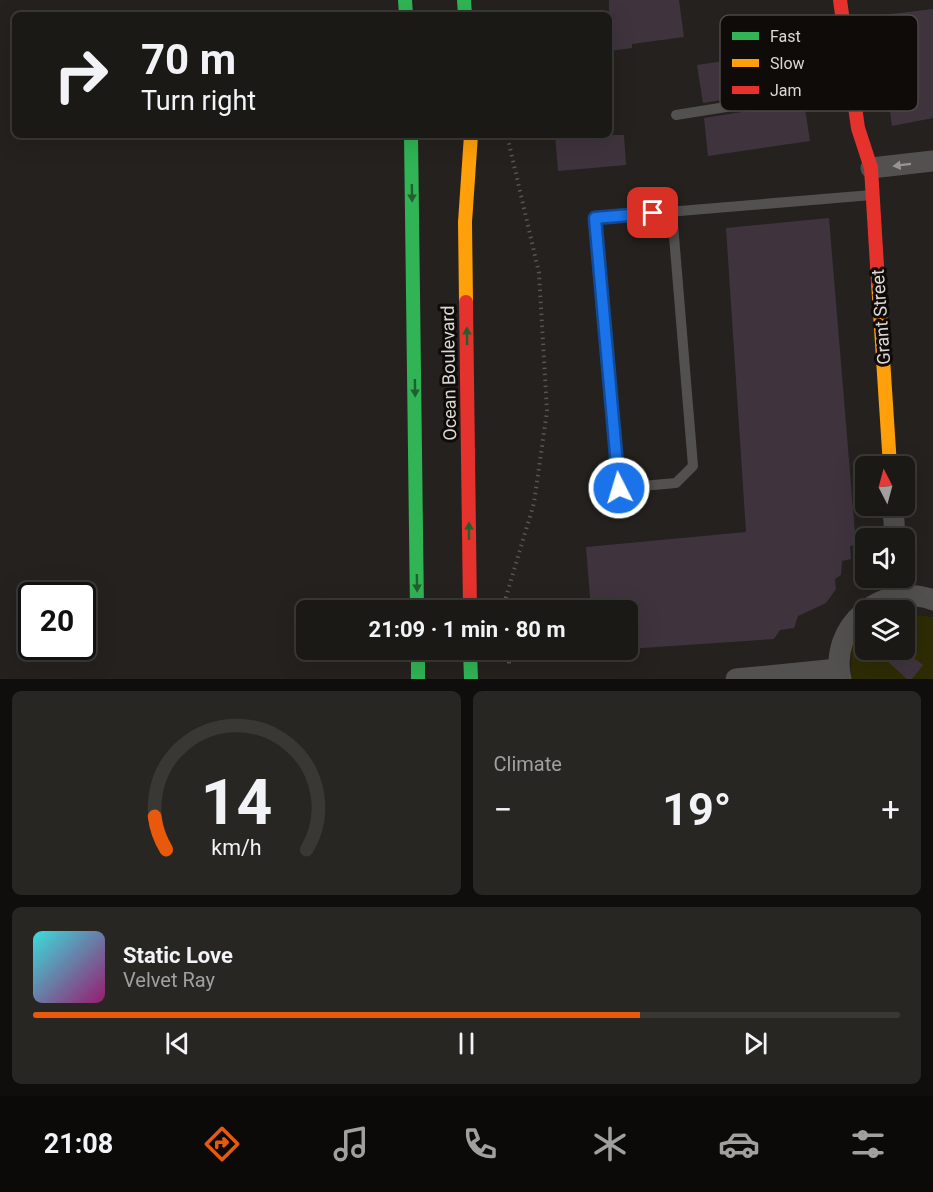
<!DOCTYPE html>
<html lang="en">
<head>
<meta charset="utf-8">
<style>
  body { margin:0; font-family:Roboto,sans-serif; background:#282623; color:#f1f3f6; height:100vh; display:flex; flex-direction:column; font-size:22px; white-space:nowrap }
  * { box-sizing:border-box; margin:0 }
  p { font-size:20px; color:#a0a0a1 }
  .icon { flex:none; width:33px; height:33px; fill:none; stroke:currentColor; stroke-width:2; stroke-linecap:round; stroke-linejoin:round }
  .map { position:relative; height:679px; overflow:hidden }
  .side { display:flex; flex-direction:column; gap:12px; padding:12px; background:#0f0e0c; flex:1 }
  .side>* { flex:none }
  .banner { position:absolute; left:12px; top:12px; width:600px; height:126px; border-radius:9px; box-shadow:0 6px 24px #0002,0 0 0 2px #393835; background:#1b1916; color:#f1f3f6; overflow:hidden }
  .needle { width:39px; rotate:354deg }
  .tools { position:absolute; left:855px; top:456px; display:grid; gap:12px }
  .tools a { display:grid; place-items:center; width:60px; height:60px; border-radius:9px; background:#1b1916; box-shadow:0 6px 24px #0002,0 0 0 2px #393835; font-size:30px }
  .speed { position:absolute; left:18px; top:582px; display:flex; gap:12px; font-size:30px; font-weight:700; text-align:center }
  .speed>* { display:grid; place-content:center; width:78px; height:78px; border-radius:50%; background:#1b1916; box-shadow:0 6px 24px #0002,0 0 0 2px #393835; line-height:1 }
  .speed .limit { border:3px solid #111; border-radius:9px; background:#fff; color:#111 }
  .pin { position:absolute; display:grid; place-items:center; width:51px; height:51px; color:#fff; margin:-26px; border-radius:12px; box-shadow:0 3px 9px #0006 }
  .me { position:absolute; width:66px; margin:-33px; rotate:355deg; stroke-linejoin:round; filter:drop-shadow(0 0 4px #0008) }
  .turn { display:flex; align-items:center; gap:21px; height:126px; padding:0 30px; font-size:27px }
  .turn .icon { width:78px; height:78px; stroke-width:2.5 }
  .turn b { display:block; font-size:42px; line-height:51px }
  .big { font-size:45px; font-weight:700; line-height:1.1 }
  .side .card { flex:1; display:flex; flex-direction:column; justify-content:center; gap:9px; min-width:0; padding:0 21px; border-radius:9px; background:#282623 }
  .side .dial { align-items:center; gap:0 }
  .dial svg { height:156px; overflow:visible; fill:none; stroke:#393835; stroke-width:7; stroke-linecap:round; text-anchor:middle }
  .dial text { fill:#f1f3f6; stroke:none }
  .song { display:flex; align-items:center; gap:18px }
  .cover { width:72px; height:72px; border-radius:9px; background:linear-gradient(135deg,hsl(180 70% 55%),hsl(320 70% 35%)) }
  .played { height:6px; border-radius:3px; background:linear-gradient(90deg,#ea580c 70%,#393835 70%) }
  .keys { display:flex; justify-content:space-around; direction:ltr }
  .heat { display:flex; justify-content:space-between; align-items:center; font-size:33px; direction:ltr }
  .side .tiles { flex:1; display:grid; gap:12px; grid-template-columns:1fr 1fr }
  .card:last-child { grid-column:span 2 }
  .trip { position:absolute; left:296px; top:600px; width:342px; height:60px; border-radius:9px; background:#1b1916; box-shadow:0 6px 24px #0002,0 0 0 2px #393835; font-weight:700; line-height:60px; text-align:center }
  .tab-bar { display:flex; height:96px; justify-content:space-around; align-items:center; background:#0b0a09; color:#a0a0a1 }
  .tab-bar .icon { width:42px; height:42px }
  .tab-bar .selected { color:#ea580c }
  .tab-bar b { font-size:27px; color:#f1f3f6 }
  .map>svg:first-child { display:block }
  .green { fill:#2d2c04 }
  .building { fill:#3f343e }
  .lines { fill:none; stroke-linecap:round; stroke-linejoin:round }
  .path { stroke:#575554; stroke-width:4; stroke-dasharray:1.5 4.5; stroke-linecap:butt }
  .lane { stroke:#53514f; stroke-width:10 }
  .street { stroke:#53514f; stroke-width:21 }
  .fast { stroke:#30b455; stroke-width:14 }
  .slow { stroke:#ff9f0a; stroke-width:14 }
  .jam { stroke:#e5322d; stroke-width:14 }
  .oneway { fill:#989491 }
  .oneway2 { fill:#1f602e }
  .route-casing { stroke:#114b97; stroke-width:15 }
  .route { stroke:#1a73e8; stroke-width:10 }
  .labels { text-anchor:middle; stroke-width:6; stroke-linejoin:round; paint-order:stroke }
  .street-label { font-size:18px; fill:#ddd8d3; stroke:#0e0b08 }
  .key { fill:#0e0b08; stroke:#4c4845; stroke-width:1.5 }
  .key-label { font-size:16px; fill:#ddd8d3 }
</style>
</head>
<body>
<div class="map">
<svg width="933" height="679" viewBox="0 0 933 679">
  <rect width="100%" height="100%" fill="#24211e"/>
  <!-- green -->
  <path class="green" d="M905,614L933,617V679H851L852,649L865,630L866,650H904Z"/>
  <!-- building -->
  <g class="building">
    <path d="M609,0H679L684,37L632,44V48L609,51Z"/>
    <path d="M933,9V118L892,126L885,75L890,74L883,15Z"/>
    <path d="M805,49L810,85L703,103L697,65Z"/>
    <path d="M804,102L810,141L708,156L704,118Z"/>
    <path d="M555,135H624L626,165L558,171Z"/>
    <path d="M829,218L856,545L850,546L851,559L842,561L841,575L835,579L836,589L826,603L798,616L794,628L780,630L774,639L627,649V610H591L586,547L746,532L726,228Z"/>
    <path d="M875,650H903L923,665L912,679H907Z"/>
  </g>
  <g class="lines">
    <!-- path -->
    <g class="path">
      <path d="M507,610L506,597L534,503L547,411L539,273L507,135"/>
      <path d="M509,650V666"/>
    </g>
    <!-- lane -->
    <g class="lane">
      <path d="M676,115L851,87"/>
      <path d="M672,212L693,466L676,483L619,488L595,218L872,195"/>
    </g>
    <!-- street -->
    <g class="street">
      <path d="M871,168L933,161"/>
      <path d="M893,506L895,538"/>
      <path d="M736,679L838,669"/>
      <path d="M841,679C828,626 883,581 933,600"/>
    </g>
    <!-- fast -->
    <g class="fast">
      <path d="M405,0L406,15"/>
      <path d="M464,0L465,15"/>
      <path d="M411,135L417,610"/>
      <path d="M418,650V679"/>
      <path d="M470,650L471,679"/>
    </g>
    <!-- slow -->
    <g class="slow">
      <path d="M878,282L890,466"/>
      <path d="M466,302L465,222L471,135"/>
    </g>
    <!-- jam -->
    <g class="jam">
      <path d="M840,0L858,128L871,168L878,282"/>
      <path d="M466,302L470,610"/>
    </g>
  </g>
  <!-- one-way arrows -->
  <defs><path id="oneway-solid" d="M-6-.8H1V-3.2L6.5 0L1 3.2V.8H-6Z" transform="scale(1.5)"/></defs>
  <use class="oneway" href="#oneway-solid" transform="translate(902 165) rotate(173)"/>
  <g class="oneway2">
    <use href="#oneway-solid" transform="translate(412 193) rotate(89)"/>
    <use href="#oneway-solid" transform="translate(467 336) rotate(-91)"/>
    <use href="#oneway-solid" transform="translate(415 388) rotate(89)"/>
    <use href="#oneway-solid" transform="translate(469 531) rotate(-90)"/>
    <use href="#oneway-solid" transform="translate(417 583) rotate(89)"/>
  </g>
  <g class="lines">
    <defs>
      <path id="route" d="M619,488L595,218L653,213"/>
    </defs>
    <!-- route casing -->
    <use href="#route" class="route-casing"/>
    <!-- route -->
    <use href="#route" class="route"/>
  </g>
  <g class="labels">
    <!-- street labels -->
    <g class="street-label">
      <text transform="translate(881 317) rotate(-94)" y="6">Grant Street</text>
      <text transform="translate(449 373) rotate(-91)" y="6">Ocean Boulevard</text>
    </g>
  </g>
  <!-- legend -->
  <rect x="720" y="15" width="198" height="96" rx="9" class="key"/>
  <rect x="732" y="32" width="27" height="8" fill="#30b455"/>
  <rect x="732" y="59" width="27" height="8" fill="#ff9f0a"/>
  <rect x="732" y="86" width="27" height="8" fill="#e5322d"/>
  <g class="key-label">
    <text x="770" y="42">Fast</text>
    <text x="770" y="69">Slow</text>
    <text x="770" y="96">Jam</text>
  </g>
</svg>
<div class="tools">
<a><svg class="needle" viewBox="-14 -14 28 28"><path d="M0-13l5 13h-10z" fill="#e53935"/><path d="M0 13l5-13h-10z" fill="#a0a0a1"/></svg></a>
<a><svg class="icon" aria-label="sound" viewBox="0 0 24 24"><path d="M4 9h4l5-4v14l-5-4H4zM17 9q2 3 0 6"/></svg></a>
<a><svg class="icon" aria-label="layers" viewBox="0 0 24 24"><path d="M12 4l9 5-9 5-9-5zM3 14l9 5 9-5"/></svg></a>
</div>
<div class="speed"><div class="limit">20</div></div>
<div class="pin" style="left:653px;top:213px;background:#d93025"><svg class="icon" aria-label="arrive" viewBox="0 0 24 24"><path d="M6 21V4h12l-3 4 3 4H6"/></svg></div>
<svg class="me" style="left:619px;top:488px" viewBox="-20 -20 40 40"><circle r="17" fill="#1a73e8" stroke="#fff" stroke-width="3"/><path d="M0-11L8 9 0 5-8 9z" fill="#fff"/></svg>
<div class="trip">21:09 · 1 min · 80 m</div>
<div class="banner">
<div class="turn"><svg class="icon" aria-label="right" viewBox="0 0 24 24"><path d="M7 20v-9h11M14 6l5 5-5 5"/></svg><div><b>70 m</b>Turn right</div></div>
</div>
</div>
<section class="side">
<div class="tiles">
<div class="card dial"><svg viewBox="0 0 100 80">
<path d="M14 69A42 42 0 1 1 86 69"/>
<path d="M14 69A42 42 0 0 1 8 52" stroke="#ea580c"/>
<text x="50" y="56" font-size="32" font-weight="700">14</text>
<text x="50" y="72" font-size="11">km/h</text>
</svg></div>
<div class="card"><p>Climate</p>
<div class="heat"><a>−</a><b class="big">19°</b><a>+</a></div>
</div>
<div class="card">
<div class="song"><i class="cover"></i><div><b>Static Love</b><p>Velvet Ray</p></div></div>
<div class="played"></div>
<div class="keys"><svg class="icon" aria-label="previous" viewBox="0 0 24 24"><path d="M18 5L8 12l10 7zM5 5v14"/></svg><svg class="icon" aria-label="pause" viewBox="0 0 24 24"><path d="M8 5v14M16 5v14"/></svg><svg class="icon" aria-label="next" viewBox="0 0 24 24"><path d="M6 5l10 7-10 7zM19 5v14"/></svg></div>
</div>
</div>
</section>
<nav class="tab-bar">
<b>21:08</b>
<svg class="icon selected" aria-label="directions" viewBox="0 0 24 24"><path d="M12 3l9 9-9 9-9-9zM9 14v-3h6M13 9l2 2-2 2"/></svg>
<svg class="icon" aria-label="music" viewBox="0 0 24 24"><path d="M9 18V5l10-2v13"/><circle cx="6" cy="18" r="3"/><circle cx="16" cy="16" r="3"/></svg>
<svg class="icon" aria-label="phone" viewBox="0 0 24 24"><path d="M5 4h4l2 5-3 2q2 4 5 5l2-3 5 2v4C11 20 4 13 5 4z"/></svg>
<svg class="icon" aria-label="climate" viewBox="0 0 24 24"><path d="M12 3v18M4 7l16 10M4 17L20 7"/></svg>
<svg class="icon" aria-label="car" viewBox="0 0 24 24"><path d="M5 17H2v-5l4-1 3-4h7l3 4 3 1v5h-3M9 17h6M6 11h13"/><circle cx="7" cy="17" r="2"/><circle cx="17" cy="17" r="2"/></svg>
<svg class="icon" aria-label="filters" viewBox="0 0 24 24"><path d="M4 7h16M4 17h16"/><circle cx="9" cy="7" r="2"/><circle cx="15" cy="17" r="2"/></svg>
</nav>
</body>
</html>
